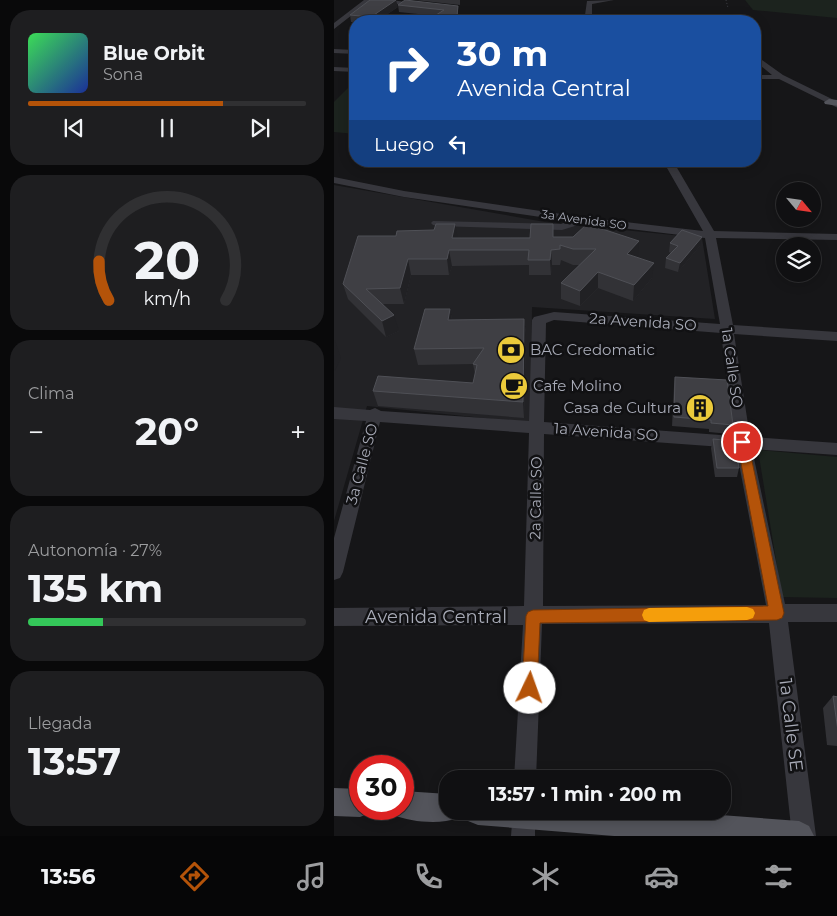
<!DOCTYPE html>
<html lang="es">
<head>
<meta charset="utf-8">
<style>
  body { margin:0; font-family:Montserrat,sans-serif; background:#1e1e20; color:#f1f3f6; height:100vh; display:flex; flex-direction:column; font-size:19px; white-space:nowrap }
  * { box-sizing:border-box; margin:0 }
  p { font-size:16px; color:#9c9d9f }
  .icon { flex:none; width:28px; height:28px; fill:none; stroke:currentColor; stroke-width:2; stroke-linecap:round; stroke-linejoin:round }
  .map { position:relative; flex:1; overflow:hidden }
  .drawer { display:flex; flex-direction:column; gap:10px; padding:10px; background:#09090a; width:334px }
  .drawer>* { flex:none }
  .hud { position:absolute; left:15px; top:15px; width:412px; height:152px; border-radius:20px; box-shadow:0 2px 12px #0003,0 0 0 1px #303032; background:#1a4fa0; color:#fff; overflow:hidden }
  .needle { width:32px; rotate:119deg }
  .buttons { position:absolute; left:442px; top:182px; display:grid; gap:10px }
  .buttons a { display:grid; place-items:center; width:45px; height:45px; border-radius:50%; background:#101012; box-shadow:0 2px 12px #0003,0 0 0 1px #303032; font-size:25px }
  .speed { position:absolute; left:15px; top:755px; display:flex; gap:10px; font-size:25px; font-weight:700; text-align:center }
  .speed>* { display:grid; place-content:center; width:65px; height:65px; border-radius:50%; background:#101012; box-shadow:0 2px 12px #0003,0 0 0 1px #303032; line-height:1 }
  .speed .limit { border:8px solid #d22; background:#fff; color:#111 }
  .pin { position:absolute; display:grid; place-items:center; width:42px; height:42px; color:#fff; margin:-21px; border:2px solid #fff; border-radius:50%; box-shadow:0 1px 5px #0007 }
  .me { position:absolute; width:55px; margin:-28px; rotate:3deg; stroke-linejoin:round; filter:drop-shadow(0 0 4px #0008) }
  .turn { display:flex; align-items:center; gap:18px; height:105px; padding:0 25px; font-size:22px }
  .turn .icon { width:65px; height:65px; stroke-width:2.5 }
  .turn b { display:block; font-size:35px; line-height:42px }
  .then { display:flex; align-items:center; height:48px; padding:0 25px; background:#0003; gap:10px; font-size:19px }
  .big { font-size:38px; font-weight:700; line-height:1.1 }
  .drawer .widget { flex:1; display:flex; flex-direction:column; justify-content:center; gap:8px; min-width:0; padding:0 18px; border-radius:20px; background:#1e1e20 }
  .drawer .dial { align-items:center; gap:0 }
  .dial svg { height:130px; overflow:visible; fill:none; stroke:#303032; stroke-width:7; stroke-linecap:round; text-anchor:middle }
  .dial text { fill:#f1f3f6; stroke:none }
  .song { display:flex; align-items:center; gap:15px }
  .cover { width:60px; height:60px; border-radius:8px; background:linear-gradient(135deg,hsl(130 70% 55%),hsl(230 70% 35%)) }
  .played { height:5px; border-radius:2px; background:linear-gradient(90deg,#b45309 70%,#303032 70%) }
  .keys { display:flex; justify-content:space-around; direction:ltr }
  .heat { display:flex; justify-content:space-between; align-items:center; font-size:28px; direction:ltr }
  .charge { height:8px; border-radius:4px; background:linear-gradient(90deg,#34c759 27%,#303032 0) }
  .trip { position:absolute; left:105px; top:770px; width:292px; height:50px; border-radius:20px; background:#101012; box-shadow:0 2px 12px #0003,0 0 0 1px #303032; font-weight:700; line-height:50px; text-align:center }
  .tabs { display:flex; height:80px; justify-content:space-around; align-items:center; background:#060607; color:#9c9d9f }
  .tabs .icon { width:35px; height:35px }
  .tabs .active { color:#b45309 }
  .tabs b { font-size:22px; color:#f1f3f6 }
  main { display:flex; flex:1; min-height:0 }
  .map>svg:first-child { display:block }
  .built { fill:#222225 }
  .green { fill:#1c231e }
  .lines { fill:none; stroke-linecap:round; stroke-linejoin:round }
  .path { stroke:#3d3e44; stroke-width:1; stroke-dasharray:1 2; stroke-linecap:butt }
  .minor { fill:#37373d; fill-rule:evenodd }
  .major { fill:#53545b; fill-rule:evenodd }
  .wall { fill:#323236 }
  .shaded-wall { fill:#212124 }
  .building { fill:#3f3f44; stroke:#4f5056 }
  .route { fill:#b45309; stroke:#753606 }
  .slow { fill:#f59e0b }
  .labels { text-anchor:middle; stroke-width:5; stroke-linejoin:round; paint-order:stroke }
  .far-street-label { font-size:12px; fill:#a8abb7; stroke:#111113 }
  .street-label { font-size:15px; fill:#a8abb7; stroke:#111113 }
  .poi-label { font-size:15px; fill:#a8abb7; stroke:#111113; text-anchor:start }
  .near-street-label { font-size:18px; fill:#a8abb7; stroke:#111113 }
</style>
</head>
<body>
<main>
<section class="drawer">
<div class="widget">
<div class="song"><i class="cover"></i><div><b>Blue Orbit</b><p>Sona</p></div></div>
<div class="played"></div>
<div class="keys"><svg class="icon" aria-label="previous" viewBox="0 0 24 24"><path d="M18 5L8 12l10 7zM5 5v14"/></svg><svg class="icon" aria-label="pause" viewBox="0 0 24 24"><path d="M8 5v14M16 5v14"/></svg><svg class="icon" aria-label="next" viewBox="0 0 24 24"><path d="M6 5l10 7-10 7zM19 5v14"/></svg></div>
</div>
<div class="widget dial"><svg viewBox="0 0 100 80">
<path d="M14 69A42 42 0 1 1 86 69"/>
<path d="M14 69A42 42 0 0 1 8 45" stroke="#b45309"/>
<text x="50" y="56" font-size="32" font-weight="700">20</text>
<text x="50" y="72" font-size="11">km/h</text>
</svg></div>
<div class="widget"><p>Clima</p>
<div class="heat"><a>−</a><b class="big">20°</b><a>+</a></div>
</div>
<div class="widget"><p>Autonomía · 27%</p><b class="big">135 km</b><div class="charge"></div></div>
<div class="widget"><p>Llegada</p><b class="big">13:57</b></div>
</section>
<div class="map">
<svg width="504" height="836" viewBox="0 0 504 836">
  <rect width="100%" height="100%" fill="#161618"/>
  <!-- built -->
  <path class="built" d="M0,185L211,222L368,238L381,319L198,307L197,423L33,406L0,521Z"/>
  <!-- green -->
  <g class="green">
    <path d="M411,0H503V18L419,10Z"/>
    <path d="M21,81V134L0,132V102Z"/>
    <path d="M424,450L503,457V598L448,597Z"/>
  </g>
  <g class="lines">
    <!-- path -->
    <path class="path" d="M392,0L394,8"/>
    <!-- minor -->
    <g class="minor">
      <path d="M30,0H58L90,5L87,7L36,1L0,29V23Z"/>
      <path d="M280,0L258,4V15H396L402,21H395L394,19L259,20V21L252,20H130L126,18L130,16L251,15L253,1Z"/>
      <path d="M0,49L21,50V54L0,53Z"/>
      <path d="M421,55L449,75L504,102V108L445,79H421V75H438L421,61Z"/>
      <path d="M0,67L21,68V72L0,71Z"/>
      <path d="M329,161H339L380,231L504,234V240L382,238L399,325L504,332V341L400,334L416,437L504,443V455L418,449L451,604H504V622H454L482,836H458L435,623L208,624L202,779H180L189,625L0,626V608L190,606L195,433L46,422L9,572L6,578L0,580V538L32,421L0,419V407L36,410L41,408L47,411L195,421L198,320L200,317L220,312L386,324L371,238L246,223L244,225L228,230L103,226L99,225L97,223L99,221L227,224L234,221L70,197L0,183V177L70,191L248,217L369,231ZM220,320L387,333L400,436L210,422L212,323ZM210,434L402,448L432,605L209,606Z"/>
      <path d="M179,811H201V836H177Z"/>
    </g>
    <!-- major -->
    <g class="major">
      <path d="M495,99L504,100V106L491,104L490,102Z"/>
      <path d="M0,788L26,789V809H38L36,813L26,817L0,816Z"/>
      <path d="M69,791L114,794V811H127L124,818C106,825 77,822 59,815L56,809H69Z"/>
      <path d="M130,811H333L465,821L475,826L480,836H280L144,825L134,821Z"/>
    </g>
  </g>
  <!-- wall -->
  <g class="wall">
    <path d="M81,0H126V5Z"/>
    <path d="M64,5L124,6V21H103V16L65,12Z"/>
    <path d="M64,7L43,21H21V22H17L16,15Z"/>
    <path d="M220,237L304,257L318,278L299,301L264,288L246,306L227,299V283L246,265H239L227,260L226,265H218L217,275H195V265L118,266L115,275H77L70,304H49L65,331L52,337L14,299L9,284L124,238Z"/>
    <path d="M336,243L366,246L344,272L331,268L332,258L337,253L335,252Z"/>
    <path d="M116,309L118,320L190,319L192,334L190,418L44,406L39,391L139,383L141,374L139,364L84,365L80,349Z"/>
    <path d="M341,377L399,425L396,434L375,432V429L338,426L340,386Z"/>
    <path d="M379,439L405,468L403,477H381L377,448Z"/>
    <path d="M499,696L504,697V746L493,745L489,708Z"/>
  </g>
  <!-- shaded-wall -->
  <g class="shaded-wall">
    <path d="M62,0L64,7L43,21H38L37,17Z"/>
    <path d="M121,224L124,239L118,238Z"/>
    <path d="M368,237L366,246L344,272L346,263Z"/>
    <path d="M305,241L304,257L293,269V254Z"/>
    <path d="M115,250L118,266L115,275L113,259Z"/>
    <path d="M217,250L218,265L217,275L216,260Z"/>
    <path d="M74,259L77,275L70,304L66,288Z"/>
    <path d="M320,263L318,278L299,301L300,285Z"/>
    <path d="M264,272V288L246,306V291Z"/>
    <path d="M116,309L119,325L114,320Z"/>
    <path d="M60,315L65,331L52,337L48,321Z"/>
    <path d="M190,319L192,334L190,418L189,402Z"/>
    <path d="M1,340L7,358L1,371L0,369Z"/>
  </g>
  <!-- building -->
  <g class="building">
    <path d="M36,0H62L37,17L16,15Z"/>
    <path d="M71,0L124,6L123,16L102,15L110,10L64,5Z"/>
    <path d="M102,224H121L118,238H196L197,224H219V237H239L253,224L305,241L293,254L320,263L300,285L264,272L246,291L227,283L262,249H239L226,245V249L217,250L216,260H194L195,250H115L113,259H74L66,288L32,289L60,315L48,321L9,284L24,236H62L63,231L100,230Z"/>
    <path d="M348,230L368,237L346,263L332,258L344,246L336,243Z"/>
    <path d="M91,309H116L114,320L190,319L189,402L39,391L44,376L139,383L143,365L139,364L150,348L80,349Z"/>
    <path d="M341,377L393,380L399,425L377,423V420L340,417Z"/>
    <path d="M379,439L401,441L405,468H383Z"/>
    <path d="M499,696L504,697V731Z"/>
  </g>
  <!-- route -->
  <path class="route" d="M408,437L414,442L450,613L448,618L443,620L206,623L203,688L201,694L196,696L190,694L188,688L192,616L194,612L199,610L434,606L403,442Z"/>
  <!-- slow -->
  <path class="slow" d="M413,607L419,609L421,613L419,618L413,620L315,622L310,620L308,615L310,610L315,608Z"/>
  <!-- icons -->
  <defs>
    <symbol id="bank-disc" viewBox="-11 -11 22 22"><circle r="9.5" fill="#ebca3b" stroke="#111113"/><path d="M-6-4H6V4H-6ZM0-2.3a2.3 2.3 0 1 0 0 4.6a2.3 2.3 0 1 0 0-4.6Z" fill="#111"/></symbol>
    <symbol id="cafe-disc" viewBox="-11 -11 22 22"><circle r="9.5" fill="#ebca3b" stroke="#111113"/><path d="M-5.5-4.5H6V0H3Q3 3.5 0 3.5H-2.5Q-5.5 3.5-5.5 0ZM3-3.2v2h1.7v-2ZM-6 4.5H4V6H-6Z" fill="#111"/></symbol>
    <symbol id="building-disc" viewBox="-11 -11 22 22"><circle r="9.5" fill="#ebca3b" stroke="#111113"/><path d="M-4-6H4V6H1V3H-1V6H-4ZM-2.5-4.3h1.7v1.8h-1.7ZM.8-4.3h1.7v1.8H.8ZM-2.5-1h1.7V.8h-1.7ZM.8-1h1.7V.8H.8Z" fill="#111"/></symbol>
  </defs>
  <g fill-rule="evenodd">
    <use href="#bank-disc" x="161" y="334" width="32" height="32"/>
    <use href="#cafe-disc" x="164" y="370" width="32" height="32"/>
    <use href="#building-disc" x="350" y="392" width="32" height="32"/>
  </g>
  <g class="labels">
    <!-- far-street labels -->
    <g class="far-street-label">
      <text transform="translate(250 220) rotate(8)" y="4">3a Avenida SO</text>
    </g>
    <!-- street labels -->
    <g class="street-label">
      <text transform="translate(309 322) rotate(4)" y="5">2a Avenida SO</text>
      <text transform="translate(398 368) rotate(82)" y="5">1a Calle SO</text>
      <text transform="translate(272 432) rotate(4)" y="5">1a Avenida SO</text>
      <text transform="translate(28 464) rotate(-75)" y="5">3a Calle SO</text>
      <text transform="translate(202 498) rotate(-89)" y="5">2a Calle SO</text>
    </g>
    <!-- poi labels -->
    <g class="poi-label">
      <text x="196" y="355">BAC Credomatic</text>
      <text x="199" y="391">Cafe Molino</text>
      <text x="347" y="413" text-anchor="end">Casa de Cultura</text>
    </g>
    <!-- near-street labels -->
    <g class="near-street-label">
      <text x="102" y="623">Avenida Central</text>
      <text transform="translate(457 725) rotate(83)" y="6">1a Calle SE</text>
    </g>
  </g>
</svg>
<div class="buttons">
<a><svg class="needle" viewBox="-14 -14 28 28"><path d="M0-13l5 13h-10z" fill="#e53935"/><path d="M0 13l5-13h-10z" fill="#9c9d9f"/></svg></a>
<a><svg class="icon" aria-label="layers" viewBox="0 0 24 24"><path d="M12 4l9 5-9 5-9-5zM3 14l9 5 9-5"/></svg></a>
</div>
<div class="speed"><div class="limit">30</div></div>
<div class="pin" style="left:408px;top:442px;background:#d93025"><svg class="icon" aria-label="arrive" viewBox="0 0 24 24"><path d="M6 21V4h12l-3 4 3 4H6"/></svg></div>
<svg class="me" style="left:196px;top:688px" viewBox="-20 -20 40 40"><circle r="19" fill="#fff"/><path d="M0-13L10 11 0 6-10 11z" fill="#b45309"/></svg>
<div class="trip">13:57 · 1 min · 200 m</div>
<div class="hud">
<div class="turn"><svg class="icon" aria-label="right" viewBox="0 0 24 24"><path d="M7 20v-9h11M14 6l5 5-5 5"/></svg><div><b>30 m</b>Avenida Central</div></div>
<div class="then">Luego<svg class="icon" aria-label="left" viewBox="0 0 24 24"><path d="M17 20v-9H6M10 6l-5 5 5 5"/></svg></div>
</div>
</div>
</main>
<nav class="tabs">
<b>13:56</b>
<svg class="icon active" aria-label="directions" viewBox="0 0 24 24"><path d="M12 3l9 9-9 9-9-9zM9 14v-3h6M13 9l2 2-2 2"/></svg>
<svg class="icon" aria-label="music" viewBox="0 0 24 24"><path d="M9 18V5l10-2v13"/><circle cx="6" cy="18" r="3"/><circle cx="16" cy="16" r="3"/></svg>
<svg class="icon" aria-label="phone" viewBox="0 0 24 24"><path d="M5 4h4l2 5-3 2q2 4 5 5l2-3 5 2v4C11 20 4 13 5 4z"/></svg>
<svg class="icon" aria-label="climate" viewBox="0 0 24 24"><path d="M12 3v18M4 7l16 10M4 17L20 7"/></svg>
<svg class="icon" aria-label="car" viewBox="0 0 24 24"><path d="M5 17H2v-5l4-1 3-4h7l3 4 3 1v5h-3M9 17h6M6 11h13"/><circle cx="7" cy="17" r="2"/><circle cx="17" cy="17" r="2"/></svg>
<svg class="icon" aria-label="filters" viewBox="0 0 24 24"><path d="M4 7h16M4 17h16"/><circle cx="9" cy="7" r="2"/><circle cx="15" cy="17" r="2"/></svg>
</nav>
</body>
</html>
